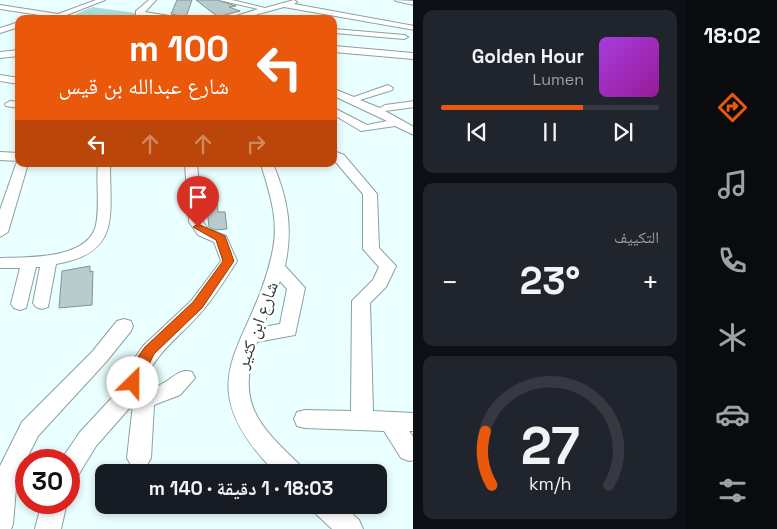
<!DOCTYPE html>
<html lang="ar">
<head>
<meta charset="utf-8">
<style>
  body { margin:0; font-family:"Space Grotesk","Noto Naskh Arabic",sans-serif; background:#20242c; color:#f1f3f6; direction:rtl; height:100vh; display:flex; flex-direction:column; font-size:19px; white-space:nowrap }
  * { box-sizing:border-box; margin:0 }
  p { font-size:16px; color:#9ea1a6 }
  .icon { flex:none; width:28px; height:28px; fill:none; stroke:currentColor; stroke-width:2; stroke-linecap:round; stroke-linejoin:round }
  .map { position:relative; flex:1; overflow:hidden; direction:ltr }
  .drawer { display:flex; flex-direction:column; gap:10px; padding:10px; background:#0d0f14; width:274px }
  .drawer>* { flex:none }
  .banner { position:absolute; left:15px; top:15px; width:322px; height:152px; border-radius:10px; box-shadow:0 2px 8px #0003; direction:rtl; background:#ea580c; color:#fff; overflow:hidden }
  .speed { position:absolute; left:15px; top:449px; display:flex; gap:10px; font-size:25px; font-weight:700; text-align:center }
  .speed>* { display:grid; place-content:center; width:65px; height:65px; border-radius:50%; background:#171b24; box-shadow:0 2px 8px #0003; line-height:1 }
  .speed .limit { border:8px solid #d22; background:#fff; color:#111 }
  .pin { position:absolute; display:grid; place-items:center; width:42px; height:42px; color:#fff; margin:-51px -21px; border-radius:50% 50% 50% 0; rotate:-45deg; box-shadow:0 0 5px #0007 }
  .pin .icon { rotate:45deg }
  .me { position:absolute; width:55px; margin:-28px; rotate:23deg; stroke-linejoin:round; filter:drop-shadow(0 0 4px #0008) }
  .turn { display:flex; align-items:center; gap:18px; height:105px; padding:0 25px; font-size:22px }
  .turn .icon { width:65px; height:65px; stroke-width:2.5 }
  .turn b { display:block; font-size:35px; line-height:42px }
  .lanes { display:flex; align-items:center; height:48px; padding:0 25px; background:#0003; justify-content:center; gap:25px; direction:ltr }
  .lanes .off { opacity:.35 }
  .big { font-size:38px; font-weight:700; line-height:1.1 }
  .drawer .widget { flex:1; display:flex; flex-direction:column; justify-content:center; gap:8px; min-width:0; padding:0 18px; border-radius:10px; background:#20242c }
  .drawer .dial { align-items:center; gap:0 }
  .dial svg { height:130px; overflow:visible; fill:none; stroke:#363941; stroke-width:7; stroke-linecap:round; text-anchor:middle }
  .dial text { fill:#f1f3f6; stroke:none }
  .song { display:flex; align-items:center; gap:15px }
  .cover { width:60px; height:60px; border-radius:8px; background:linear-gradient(135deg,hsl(280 70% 55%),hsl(300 70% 35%)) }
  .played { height:5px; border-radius:2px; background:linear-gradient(90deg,#ea580c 65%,#363941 65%) }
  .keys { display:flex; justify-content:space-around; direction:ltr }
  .heat { display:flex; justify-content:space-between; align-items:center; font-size:28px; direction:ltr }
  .trip { position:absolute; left:95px; top:464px; width:292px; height:50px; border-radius:10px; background:#171b24; box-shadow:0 2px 8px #0003; font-weight:700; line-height:50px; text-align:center; direction:rtl }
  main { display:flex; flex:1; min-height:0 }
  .tabs { display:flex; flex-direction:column; width:90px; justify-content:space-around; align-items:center; background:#090b0e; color:#9ea1a6 }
  .tabs .icon { width:35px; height:35px }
  .tabs .current { color:#ea580c }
  .tabs b { font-size:22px; color:#f1f3f6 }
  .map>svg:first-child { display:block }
  .green { fill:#a9dfe0 }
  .building { fill:#b9cccd; stroke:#819393 }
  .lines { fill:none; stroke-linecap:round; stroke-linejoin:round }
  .minor-casing { stroke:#8da0a0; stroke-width:2 }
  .minor { fill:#fff; fill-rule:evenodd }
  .route { fill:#ea580c; stroke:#983908 }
  .labels { text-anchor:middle; stroke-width:5; stroke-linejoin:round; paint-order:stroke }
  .street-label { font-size:18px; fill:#323a3a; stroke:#fff }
</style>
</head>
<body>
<main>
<nav class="tabs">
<b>18:02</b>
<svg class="icon current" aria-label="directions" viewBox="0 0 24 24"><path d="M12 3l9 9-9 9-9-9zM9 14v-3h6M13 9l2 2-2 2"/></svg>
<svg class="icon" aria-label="music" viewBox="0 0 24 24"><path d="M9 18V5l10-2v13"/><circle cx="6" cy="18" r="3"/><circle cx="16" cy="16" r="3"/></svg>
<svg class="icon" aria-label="phone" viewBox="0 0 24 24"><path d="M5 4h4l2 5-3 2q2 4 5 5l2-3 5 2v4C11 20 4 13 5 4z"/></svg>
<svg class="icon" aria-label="climate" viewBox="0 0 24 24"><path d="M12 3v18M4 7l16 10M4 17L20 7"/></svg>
<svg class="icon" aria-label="car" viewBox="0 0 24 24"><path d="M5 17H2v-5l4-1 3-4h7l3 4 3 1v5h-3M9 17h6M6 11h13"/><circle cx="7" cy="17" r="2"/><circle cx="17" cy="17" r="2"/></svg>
<svg class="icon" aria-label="filters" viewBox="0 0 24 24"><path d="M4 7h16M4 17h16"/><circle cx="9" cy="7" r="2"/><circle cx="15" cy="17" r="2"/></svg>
</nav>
<section class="drawer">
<div class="widget">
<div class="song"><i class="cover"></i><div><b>Golden Hour</b><p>Lumen</p></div></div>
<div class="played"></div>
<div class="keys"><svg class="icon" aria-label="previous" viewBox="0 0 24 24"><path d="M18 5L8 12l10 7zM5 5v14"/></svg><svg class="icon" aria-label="pause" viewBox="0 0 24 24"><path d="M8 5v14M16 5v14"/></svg><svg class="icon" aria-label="next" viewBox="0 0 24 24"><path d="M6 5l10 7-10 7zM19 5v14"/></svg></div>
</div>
<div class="widget"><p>التكييف</p>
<div class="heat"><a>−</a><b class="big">23°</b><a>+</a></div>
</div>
<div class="widget dial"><svg viewBox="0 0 100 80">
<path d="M14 69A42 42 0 1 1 86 69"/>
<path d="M14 69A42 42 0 0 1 10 36" stroke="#ea580c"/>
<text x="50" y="56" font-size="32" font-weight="700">27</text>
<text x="50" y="72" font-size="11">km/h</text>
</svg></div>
</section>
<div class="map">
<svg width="414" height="529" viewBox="0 0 414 529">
  <rect width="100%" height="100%" fill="#eaffff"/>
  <!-- green -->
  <path class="green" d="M92,7L179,19H65Z"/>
  <!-- building -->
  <g class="building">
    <path d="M177,0H192L186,17L171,14Z"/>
    <path d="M196,0H217L236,6L229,7L240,11L218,17Z"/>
    <path d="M206,200H217L218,212H225L227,229L215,230L209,227Z"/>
    <path d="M90,266V272L93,271L92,305L59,308L62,271Z"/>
  </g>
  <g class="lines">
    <defs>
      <g id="minor">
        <path d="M96,0H105L59,18L0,9V5L58,14Z"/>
        <path d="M149,0H156L145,12L187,19H165L136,15V11Z"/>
        <path d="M219,0H232L265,8L294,0L297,2L294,4L414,26V30L284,7L240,19H227L258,9Z"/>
        <path d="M395,0L414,1V5L396,1Z"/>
        <path d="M19,22V27L0,33V28Z"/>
        <path d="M334,29L404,35L408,37L404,39L334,33Z"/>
        <path d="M334,46L414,53V59L334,52Z"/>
        <path d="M19,50V56L0,58V52Z"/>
        <path d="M0,75L19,78V84L0,81Z"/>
        <path d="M388,85L393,88L392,90L360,100L380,108L385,105L414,101V107L385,111L414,127V135L395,126L361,131L334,115V108L367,125L387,121L334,96V89L354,97Z"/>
        <path d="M10,101L19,102V108L6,106L5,104Z"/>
        <path d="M334,151L344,155L377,194L379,248L396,266L386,287L370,303L373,411L414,413V431H409L414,438V460L409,461L401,458L384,431L305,428L297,426L294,419L297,412L305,410L351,411L352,301L373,280L379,267L363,249V194L334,160Z"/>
        <path d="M0,152L19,153V161L0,160Z"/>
        <path d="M19,161V164H28L8,232L0,237V210L16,164Z"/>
        <path d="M98,164H110C110,216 121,253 56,264L48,307L42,309L36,307L33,303L40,267H36L26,308L20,310L14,308L11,304L20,268H0V258C27,257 88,260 96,225C100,206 96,183 98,164Z"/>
        <path d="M185,164H197L203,222L208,229L226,236L237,261C227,277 216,294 204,309C181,337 154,351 142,388C169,390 174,366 192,372L195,378L180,395L154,405L151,458L147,465L139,469L131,465L127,458L133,404L96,446L77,477L69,480V460H61L80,432L120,389L130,365L143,346L191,301L221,261L214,242L198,235L189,222Z"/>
        <path d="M261,164H273C288,199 293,229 285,266L305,288L295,335L257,342C236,403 257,424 299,464L303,472H275C182,377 254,348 273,249C279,218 269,192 261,164ZM280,281L287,289L280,324L263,327Z"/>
        <path d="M124,319L131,321L133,326L131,331L106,362L38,436L24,464L16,488L13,524L11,529H0V466L22,422L92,352L117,321Z"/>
        <path d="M42,502H67L61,529H35Z"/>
        <path d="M313,505H343L359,520L363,529H332L316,514Z"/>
      </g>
    </defs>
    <!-- minor casing -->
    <use href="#minor" class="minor-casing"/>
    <!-- minor -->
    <use href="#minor" class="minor"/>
  </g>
  <!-- route -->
  <path class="route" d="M198,224L225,236L234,261L202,308L154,354L138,387H128L126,383L135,361L145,347L193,302L223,261L216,240L193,227Z"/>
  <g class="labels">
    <!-- street labels -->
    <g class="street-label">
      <text transform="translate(257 325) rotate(-70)" y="6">شارع ابن كثير</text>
    </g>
  </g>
</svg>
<div class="speed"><div class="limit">30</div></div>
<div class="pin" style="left:198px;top:227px;background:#d93025"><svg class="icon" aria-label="arrive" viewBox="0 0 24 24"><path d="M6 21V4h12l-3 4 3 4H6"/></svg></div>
<svg class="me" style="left:133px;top:383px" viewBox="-20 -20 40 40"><circle r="19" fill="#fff"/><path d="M0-13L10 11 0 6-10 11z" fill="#ea580c"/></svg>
<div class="trip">18:03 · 1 دقيقة · 140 m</div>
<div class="banner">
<div class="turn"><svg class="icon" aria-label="left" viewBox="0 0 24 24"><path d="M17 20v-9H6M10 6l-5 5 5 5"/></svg><div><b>100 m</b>شارع عبدالله بن قيس</div></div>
<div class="lanes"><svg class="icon" aria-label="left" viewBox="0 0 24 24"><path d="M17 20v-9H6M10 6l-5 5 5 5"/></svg><svg class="icon off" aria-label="ahead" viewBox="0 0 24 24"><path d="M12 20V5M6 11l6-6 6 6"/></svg><svg class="icon off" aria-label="ahead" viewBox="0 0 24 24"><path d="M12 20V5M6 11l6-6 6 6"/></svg><svg class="icon off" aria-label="right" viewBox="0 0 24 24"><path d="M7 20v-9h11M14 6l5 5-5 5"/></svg></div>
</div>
</div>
</main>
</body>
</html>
